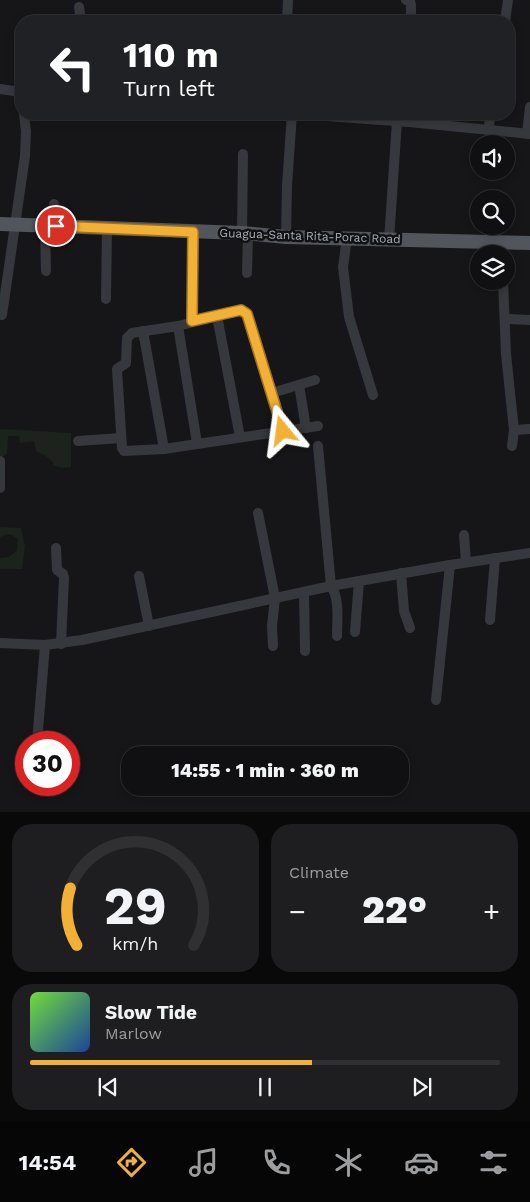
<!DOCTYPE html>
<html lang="en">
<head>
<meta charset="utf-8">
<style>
  body { margin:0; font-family:"Work Sans",sans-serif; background:#1e1e20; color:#f1f3f6; height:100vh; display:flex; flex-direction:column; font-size:19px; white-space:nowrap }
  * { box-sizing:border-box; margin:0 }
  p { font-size:16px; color:#9c9d9f }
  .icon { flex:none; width:28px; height:28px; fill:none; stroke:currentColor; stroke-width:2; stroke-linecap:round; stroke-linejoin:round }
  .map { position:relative; height:812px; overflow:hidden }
  .side { display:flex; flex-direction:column; gap:12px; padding:12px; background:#09090a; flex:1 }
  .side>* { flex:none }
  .banner { position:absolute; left:15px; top:15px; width:500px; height:105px; border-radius:20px; box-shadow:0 2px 8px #0003,0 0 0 1px #303032; background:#202124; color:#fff; overflow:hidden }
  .buttons { position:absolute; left:470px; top:135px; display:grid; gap:10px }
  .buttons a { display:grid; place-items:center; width:45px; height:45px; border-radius:50%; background:#101012; box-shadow:0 2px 8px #0003,0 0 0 1px #303032; font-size:25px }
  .speed { position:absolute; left:15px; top:731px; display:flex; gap:10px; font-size:25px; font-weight:700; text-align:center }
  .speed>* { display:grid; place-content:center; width:65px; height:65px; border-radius:50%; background:#101012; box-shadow:0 2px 8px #0003,0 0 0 1px #303032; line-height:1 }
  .speed .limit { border:8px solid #d22; background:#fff; color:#111 }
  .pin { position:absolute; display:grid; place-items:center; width:42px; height:42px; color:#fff; margin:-21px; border:2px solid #fff; border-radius:50%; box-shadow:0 1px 5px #0007 }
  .me { position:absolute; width:55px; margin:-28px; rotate:344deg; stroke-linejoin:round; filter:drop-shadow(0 0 4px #0008) }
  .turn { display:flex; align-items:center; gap:18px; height:105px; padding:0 25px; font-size:22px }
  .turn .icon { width:65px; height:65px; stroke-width:2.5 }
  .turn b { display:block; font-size:35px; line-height:42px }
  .big { font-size:38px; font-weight:800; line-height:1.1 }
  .side .card { flex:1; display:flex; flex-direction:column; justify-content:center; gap:8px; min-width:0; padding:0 18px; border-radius:20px; background:#1e1e20 }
  .side .dial { align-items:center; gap:0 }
  .dial svg { height:130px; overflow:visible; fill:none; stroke:#303032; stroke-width:7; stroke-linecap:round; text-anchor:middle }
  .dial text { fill:#f1f3f6; stroke:none }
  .song { display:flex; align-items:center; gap:15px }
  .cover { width:60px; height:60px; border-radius:8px; background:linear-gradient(135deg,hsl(100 70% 55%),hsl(220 70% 35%)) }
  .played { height:5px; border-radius:2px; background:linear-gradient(90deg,#f2b134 60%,#303032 60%) }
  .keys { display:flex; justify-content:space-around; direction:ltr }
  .heat { display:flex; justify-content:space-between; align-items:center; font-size:28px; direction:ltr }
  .side .tiles { flex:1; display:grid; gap:12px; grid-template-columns:1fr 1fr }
  .card:last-child { grid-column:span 2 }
  .trip { position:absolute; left:121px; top:746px; width:288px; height:50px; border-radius:20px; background:#101012; box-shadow:0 2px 8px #0003,0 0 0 1px #303032; font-weight:800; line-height:50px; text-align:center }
  .tab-bar { display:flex; height:80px; justify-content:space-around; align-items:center; background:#060607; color:#9c9d9f }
  .tab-bar .icon { width:35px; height:35px }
  .tab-bar .on { color:#f2b134 }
  .tab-bar b { font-size:22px; color:#f1f3f6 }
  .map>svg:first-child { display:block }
  .green { fill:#1c231d }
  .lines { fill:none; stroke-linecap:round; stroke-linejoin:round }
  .minor { stroke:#37383d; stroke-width:10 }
  .major { stroke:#53555c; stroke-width:14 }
  .route-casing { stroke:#9d7322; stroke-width:12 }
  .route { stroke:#f2b134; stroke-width:9 }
  .labels { text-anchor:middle; stroke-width:5; stroke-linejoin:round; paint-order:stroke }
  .street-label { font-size:12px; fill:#a8adb8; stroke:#111113 }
</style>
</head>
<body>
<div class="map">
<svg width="530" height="812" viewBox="0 0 530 812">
  <rect width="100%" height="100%" fill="#161618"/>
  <!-- green -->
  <g class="green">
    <path d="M0,429L71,433V467L62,468L53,465V462L46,456L36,451L34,441L20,443L19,436H8L7,454L2,457L0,460Z"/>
    <path d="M0,527L21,528L25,546L22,569H0V558L9,557L17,550L18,539L10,534L0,537Z"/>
  </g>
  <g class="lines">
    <!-- minor -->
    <g class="minor">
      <path d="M406,0L410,1L411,5V21"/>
      <path d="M79,7L81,21"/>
      <path d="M287,21L288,0"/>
      <path d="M505,21L508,0"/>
      <path d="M0,89L21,92"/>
      <path d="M19,92L21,101"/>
      <path d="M298,114L409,122L530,134"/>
      <path d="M488,130L491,114"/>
      <path d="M527,134L530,107"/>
      <path d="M54,204L56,226"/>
      <path d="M45,226L46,271"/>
      <path d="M242,233L243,154"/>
      <path d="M286,237L287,185L292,114"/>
      <path d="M347,238L343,267L349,317L373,395"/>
      <path d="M389,240L397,121"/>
      <path d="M247,273L248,234"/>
      <path d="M503,281L506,354L514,430L512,446"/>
      <path d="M106,299L107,229"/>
      <path d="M2,315L25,156L26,131L24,114"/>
      <path d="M217,316L240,437"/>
      <path d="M505,319L530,320"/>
      <path d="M193,321V232"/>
      <path d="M178,326L197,443"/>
      <path d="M143,331L164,449"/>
      <path d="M299,385L306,428"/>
      <path d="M272,393L315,380"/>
      <path d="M514,430L530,429"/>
      <path d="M283,431L247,314L241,310L178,326L132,333L127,338L126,363L117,369L122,448L124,451L164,449L318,426"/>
      <path d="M78,441L121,438"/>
      <path d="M318,446L331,586C340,599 337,620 337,636"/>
      <path d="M0,488V461"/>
      <path d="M258,513L275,598L272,626L273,646"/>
      <path d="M464,535L466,562"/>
      <path d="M56,548L57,570L63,574L64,578L61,644"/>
      <path d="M401,573L404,611L410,628"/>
      <path d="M139,576L149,626"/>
      <path d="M304,592L305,651"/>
      <path d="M490,620L495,558"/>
      <path d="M355,632L359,581"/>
      <path d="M0,643L45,645L82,640L331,586L450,565L530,553"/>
      <path d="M436,700L450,565"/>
      <path d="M37,742L45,645"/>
    </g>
    <!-- major -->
    <path class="major" d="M0,224L242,233L286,237L530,243"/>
  </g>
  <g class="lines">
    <defs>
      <path id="route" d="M56,226L193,232L192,321L241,310L247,314L283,431"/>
    </defs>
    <!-- route casing -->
    <use href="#route" class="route-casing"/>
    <!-- route -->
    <use href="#route" class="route"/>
  </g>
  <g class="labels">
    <!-- street labels -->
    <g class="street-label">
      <text transform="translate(310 236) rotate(2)" y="4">Guagua-Santa Rita-Porac Road</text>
    </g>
  </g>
</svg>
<div class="buttons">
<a><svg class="icon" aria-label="sound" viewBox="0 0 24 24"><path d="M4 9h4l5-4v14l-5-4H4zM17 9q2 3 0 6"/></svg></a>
<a><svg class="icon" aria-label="search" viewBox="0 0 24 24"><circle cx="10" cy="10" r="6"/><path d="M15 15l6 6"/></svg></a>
<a><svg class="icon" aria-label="layers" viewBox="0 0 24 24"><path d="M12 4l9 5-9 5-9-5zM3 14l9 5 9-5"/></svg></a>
</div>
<div class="speed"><div class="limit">30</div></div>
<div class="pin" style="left:56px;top:226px;background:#d93025"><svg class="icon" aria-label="arrive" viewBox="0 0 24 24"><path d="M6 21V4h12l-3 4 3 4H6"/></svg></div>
<svg class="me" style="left:283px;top:431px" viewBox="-20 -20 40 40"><path d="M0-17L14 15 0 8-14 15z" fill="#f2b134" stroke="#fff" stroke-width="4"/></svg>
<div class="trip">14:55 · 1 min · 360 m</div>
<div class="banner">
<div class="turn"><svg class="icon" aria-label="left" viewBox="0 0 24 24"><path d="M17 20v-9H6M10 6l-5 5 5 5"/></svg><div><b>110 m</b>Turn left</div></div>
</div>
</div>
<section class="side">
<div class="tiles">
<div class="card dial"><svg viewBox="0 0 100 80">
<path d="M14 69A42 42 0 1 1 86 69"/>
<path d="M14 69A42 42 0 0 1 10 34" stroke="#f2b134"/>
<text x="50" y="56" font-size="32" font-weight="700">29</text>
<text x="50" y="72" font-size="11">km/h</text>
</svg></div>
<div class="card"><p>Climate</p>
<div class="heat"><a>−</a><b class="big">22°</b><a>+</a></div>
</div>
<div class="card">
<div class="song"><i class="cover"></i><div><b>Slow Tide</b><p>Marlow</p></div></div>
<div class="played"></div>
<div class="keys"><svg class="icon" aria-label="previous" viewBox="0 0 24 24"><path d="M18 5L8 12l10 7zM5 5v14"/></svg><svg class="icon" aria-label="pause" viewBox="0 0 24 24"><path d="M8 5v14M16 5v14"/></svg><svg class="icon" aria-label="next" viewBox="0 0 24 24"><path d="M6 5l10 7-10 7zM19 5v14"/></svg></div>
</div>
</div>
</section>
<nav class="tab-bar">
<b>14:54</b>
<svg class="icon on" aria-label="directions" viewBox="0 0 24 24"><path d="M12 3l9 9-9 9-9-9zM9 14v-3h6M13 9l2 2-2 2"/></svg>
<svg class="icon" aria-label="music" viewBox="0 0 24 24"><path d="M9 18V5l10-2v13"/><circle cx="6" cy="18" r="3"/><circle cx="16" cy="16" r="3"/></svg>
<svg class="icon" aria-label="phone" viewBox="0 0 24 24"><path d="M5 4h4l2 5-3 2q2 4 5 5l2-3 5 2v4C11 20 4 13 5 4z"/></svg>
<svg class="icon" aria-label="climate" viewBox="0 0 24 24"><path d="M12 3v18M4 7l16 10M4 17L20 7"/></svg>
<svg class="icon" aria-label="car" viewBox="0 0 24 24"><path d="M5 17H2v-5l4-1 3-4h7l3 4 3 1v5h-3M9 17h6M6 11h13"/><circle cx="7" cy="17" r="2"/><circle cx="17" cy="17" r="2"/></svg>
<svg class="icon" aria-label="filters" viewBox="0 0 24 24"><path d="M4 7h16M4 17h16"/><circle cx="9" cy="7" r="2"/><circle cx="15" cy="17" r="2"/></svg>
</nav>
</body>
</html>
